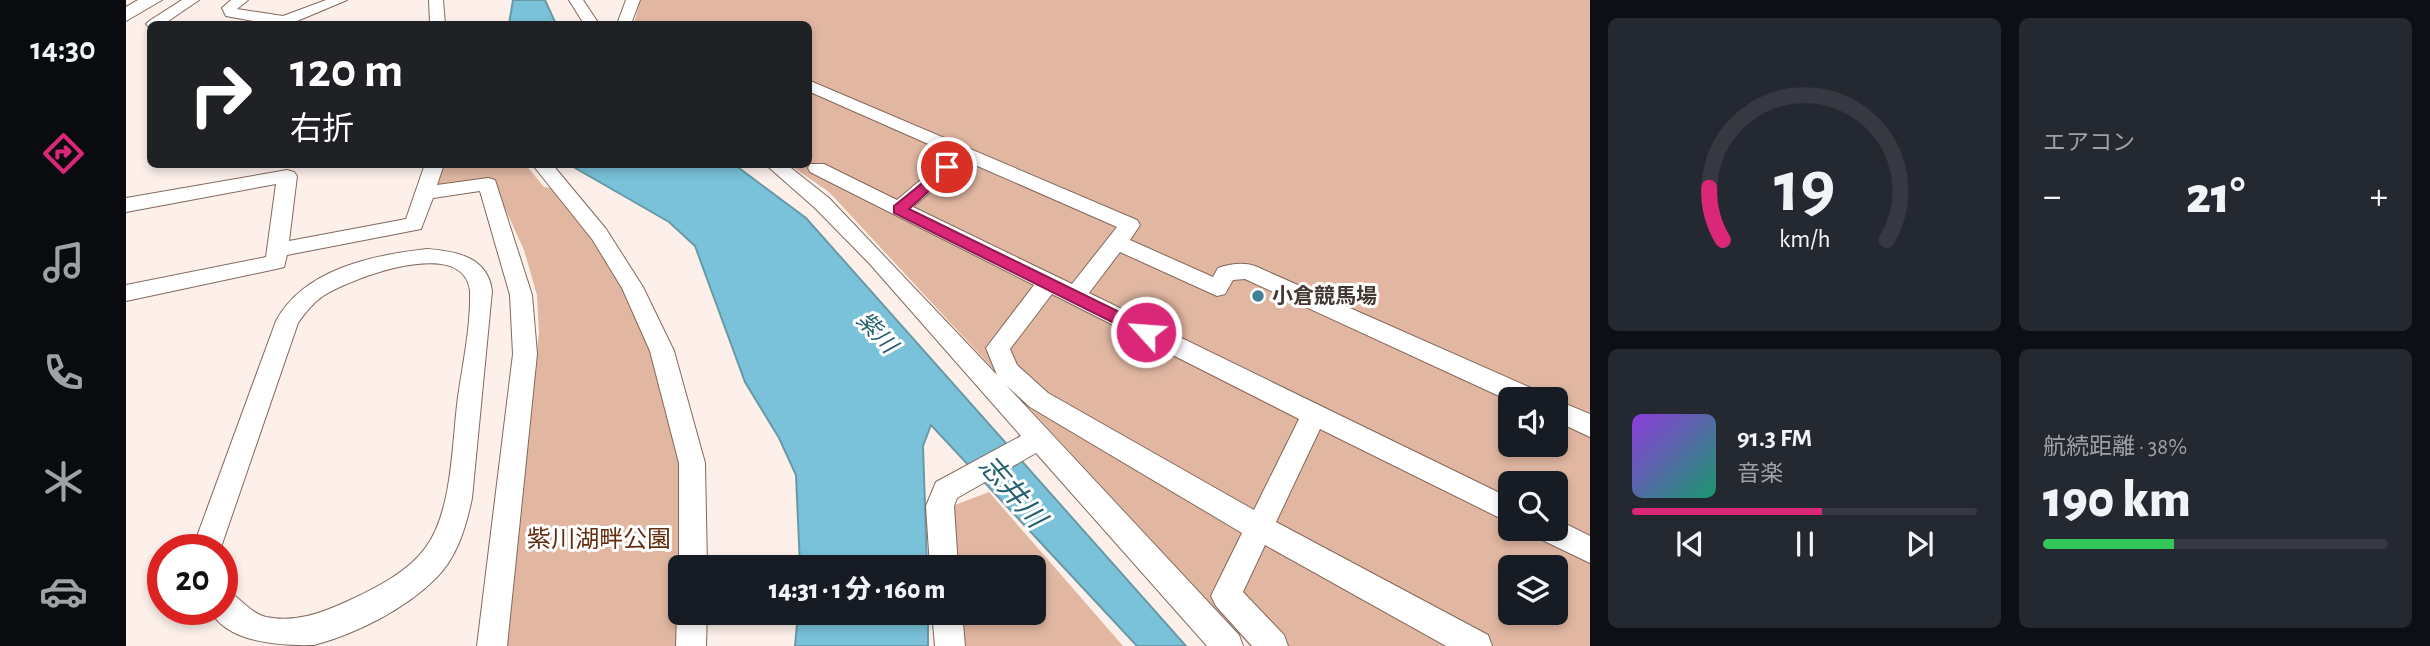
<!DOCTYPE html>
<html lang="ja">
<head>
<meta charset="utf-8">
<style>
  body { margin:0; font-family:"Alegreya Sans","Noto Sans JP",sans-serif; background:#242831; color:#f1f3f6; height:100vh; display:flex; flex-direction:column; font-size:26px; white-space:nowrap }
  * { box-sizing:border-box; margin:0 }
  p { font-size:23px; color:#9ea1a6 }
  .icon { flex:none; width:38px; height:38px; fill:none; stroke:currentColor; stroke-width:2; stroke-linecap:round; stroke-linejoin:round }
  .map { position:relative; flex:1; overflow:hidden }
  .details { display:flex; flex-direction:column; gap:18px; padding:18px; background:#0d0f14; width:840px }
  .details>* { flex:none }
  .hud { position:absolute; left:21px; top:21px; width:665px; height:147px; border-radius:10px; box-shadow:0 4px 10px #0003; background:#202124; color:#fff; overflow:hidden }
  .tools { position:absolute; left:1372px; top:387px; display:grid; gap:14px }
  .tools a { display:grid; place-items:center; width:70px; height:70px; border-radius:10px; background:#171b24; box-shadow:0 4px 10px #0003; font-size:35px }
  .speed { position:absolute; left:21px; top:534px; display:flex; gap:14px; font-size:35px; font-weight:700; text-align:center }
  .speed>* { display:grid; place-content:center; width:91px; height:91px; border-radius:50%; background:#171b24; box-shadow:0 4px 10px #0003; line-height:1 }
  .speed .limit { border:10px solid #d22; background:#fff; color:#111 }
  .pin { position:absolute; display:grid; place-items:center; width:60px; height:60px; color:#fff; margin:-30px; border:4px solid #fff; border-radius:50%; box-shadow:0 2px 7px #0007 }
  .me { position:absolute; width:77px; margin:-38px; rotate:296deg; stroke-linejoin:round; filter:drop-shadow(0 0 5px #0008) }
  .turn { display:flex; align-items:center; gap:24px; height:147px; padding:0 28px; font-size:32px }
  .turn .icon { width:91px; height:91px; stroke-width:2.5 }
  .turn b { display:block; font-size:49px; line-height:60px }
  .big { font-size:52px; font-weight:800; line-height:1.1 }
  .details .tile { flex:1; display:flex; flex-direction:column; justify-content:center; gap:10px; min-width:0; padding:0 24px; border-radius:10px; background:#242831 }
  .details .dial { align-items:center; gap:0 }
  .dial svg { height:182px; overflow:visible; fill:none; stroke:#363941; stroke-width:7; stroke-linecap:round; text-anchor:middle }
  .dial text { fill:#f1f3f6; stroke:none }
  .song { display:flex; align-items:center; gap:21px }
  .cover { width:84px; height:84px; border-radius:10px; background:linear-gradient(135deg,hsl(270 70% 55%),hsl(160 70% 35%)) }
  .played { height:7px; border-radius:4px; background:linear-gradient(90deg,#db2777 55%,#363941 55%) }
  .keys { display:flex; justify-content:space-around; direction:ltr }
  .heat { display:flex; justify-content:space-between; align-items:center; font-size:38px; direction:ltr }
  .charge { height:10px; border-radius:5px; background:linear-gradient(90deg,#34c759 38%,#363941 0) }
  .details .tiles { flex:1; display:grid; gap:18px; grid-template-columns:repeat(2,1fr) }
  .trip { position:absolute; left:542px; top:555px; width:378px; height:70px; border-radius:10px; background:#171b24; box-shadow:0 4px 10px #0003; font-weight:800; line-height:70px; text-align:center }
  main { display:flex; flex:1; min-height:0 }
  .tab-bar { display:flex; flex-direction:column; width:126px; justify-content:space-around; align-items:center; background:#090b0e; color:#9ea1a6 }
  .tab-bar .icon { width:49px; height:49px }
  .tab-bar .selected { color:#db2777 }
  .tab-bar b { font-size:32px; color:#f1f3f6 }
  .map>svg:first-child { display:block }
  .green { fill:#e1b7a2; fill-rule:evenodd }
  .water { fill:#79c2d9; stroke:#6999a7; stroke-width:2 }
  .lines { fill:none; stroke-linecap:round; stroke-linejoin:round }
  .minor-casing { stroke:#82685b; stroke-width:2 }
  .major-casing { stroke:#82685b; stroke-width:2 }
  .minor { fill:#fff; fill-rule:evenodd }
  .major { fill:#fff; fill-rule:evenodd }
  .route { fill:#db2777; stroke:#8e194d; stroke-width:2 }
  .poi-dot { fill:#418194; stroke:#fff; stroke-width:2.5 }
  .labels { text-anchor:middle; stroke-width:6; stroke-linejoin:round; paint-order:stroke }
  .poi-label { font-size:21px; font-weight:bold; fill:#443833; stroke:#fff; text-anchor:start }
  .water-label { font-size:23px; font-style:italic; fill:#256071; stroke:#fff }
  .near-park-label { font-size:24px; fill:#632d0e; stroke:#fff }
  .near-water-label { font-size:28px; font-style:italic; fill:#256071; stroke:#fff }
</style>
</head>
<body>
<main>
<nav class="tab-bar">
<b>14:30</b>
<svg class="icon selected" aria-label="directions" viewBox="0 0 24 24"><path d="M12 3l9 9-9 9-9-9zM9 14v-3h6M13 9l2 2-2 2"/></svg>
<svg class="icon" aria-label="music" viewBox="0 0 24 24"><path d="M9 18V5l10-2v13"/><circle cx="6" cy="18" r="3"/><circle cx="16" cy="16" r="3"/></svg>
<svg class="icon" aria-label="phone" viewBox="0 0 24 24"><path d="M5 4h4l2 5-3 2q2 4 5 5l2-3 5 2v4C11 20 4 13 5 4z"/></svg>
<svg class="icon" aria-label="climate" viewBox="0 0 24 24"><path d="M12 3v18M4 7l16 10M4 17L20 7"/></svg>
<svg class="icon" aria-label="car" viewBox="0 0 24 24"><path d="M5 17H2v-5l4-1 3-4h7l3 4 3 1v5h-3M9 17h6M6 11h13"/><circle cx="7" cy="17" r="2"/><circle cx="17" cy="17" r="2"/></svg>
</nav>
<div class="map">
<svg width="1464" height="646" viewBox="0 0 1464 646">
  <rect width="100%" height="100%" fill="#fdf0ea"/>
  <!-- green -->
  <g class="green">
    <path d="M514,0H1464V646H1124L703,192L664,165L682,164V24H508ZM1384,399H1430V444H1384ZM1384,483H1430V528H1384ZM1384,567H1430V612H1384Z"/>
    <path d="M315,165H400L418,187L426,188L470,240L512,319L540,382L557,468L555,567L557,646H374L413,334L411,295L398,250L366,180L308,187Z"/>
    <path d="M863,492L997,646H834L831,613L908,612V567H827L821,508Z"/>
  </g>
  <!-- water -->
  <g class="water">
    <path d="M387,0H419L430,24H383Z"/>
    <path d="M444,165H609L680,218L1060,646H1011L805,425L797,446L801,567H674L670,475L653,438L619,382L569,246L543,222Z"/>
    <path d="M672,613H802V646H669Z"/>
  </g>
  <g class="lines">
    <defs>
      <g id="minor">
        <path d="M56,0H73L38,24H24L23,27L20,24L23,21Z"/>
        <path d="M105,0H122L111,9L157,16L200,0H221L164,24H143L100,16L96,8Z"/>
        <path d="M303,0H317L319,24H304Z"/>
        <path d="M443,0H457L473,24H458Z"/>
        <path d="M500,0H514L505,24H491Z"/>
        <path d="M682,80L1011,220L1014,225L1004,240L1087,277L1092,268C1104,264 1117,262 1129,266L1414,392L1417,399L1384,401L1119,279L1107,280L1099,294L1091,296L994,252L963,293L1384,498V523L1194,429L1150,522L1362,635L1366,646H1320L1139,545L1117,592L1158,635L1162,646H1126L1090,606L1085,596L1116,533L904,407L880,385L1113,635L1117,646H1081L910,453L831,498L828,506L832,567H804L800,506L810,482L895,436L743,263L689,208L639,164H660L703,198L871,375L860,348L908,285L684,172L682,168L684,164H698L771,200L825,154L682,91ZM840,161L991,227L946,284L787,207ZM926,294L1173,419L1128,510L922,393L891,365L884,349Z"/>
        <path d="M299,164H318L311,185L362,178L369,180L406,295L411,354L381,646H351L387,354L384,295L354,191L307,198L295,229L161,255L158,267L150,269L0,301V285L140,257L150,184L0,212V198L161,170L168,172L171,176L163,241L280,219Z"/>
        <path d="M406,164H426L480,229L517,287L548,351L579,463L581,567H555V572L553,567V463L524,351L496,288L466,239Z"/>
        <path d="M301,249C330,251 362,257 366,291L346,498C340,527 331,558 309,579C278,610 229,634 188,645C155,646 99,643 84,609H96V588C113,595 122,612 140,617C169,623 196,613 222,601C250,588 282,572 300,547C327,510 326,441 332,397C337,362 345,326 344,291C338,235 225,278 197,296C187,303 179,313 172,323L94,550H66L150,321C178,269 247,255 301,249Z"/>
        <path d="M1430,400L1464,414V437L1430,421Z"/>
        <path d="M1430,519L1464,536V563L1410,537L1406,528H1430Z"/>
        <path d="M555,603V612H581L580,646H550L551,612Z"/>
        <path d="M806,612H836L839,646H809Z"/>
      </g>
      <path id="major" d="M12,0H36L0,21V7Z"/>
    </defs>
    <!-- minor casing -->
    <use href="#minor" class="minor-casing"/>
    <!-- major casing -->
    <use href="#major" class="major-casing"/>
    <!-- minor -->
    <use href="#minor" class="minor"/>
    <!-- major -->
    <use href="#major" class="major"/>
  </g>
  <!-- route -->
  <path class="route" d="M821,163L828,167L826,170L783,209L1026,328L1028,332L1026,336H1014L768,213V206Z"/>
  <!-- markers -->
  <circle class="poi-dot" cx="1132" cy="296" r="7"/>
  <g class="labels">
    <!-- poi labels -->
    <g class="poi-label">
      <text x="1146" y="303">小倉競馬場</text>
    </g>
    <!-- water labels -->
    <g class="water-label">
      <text transform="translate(751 332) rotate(47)" y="8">紫川</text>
    </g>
    <!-- near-park labels -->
    <g class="near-park-label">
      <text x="473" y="547">紫川湖畔公園</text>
    </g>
    <!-- near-water labels -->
    <g class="near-water-label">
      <text transform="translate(887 491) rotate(49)" y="10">志井川</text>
    </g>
  </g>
</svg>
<div class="tools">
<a><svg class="icon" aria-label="sound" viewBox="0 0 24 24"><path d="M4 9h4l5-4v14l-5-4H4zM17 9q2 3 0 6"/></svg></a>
<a><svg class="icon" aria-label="search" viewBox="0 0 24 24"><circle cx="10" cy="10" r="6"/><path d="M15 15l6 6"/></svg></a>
<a><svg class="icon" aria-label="layers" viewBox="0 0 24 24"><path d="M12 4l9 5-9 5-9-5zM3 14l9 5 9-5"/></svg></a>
</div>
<div class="speed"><div class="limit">20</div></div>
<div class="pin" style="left:821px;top:167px;background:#d93025"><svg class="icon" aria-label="arrive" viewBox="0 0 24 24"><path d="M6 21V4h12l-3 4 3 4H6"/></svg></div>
<svg class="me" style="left:1020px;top:332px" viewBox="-20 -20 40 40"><circle r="17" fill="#db2777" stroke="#fff" stroke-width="3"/><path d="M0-11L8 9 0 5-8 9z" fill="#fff"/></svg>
<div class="trip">14:31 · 1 分 · 160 m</div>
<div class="hud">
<div class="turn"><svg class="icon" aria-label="right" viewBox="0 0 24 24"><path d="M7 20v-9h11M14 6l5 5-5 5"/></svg><div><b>120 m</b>右折</div></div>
</div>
</div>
<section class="details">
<div class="tiles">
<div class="tile dial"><svg viewBox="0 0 100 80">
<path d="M14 69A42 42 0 1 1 86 69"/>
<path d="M14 69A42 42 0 0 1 8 46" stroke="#db2777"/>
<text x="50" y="56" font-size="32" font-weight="700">19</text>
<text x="50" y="72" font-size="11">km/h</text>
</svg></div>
<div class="tile"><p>エアコン</p>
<div class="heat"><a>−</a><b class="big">21°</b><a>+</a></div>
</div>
<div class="tile">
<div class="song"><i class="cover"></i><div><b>91.3 FM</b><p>音楽</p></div></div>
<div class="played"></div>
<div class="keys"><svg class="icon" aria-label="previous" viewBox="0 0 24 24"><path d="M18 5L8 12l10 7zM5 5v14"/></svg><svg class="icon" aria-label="pause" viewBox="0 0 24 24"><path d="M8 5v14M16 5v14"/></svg><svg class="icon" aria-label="next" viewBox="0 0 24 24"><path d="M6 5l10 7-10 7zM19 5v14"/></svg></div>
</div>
<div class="tile"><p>航続距離 · 38%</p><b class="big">190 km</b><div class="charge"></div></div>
</div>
</section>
</main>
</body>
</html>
